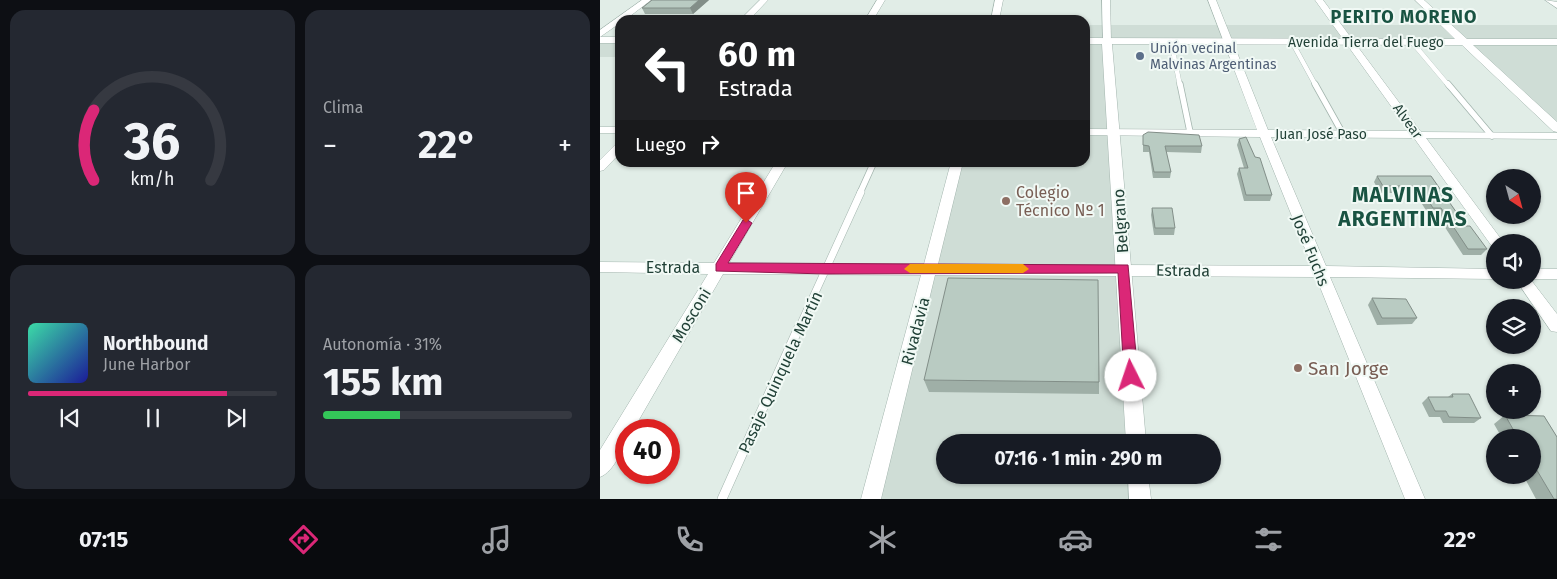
<!DOCTYPE html>
<html lang="es">
<head>
<meta charset="utf-8">
<style>
  body { margin:0; font-family:"Fira Sans",sans-serif; background:#242831; color:#f1f3f6; height:100vh; display:flex; flex-direction:column; font-size:19px; white-space:nowrap }
  * { box-sizing:border-box; margin:0 }
  p { font-size:16px; color:#9ea1a6 }
  .icon { flex:none; width:28px; height:28px; fill:none; stroke:currentColor; stroke-width:2; stroke-linecap:round; stroke-linejoin:round }
  .map { position:relative; flex:1; overflow:hidden }
  .drawer { display:flex; flex-direction:column; gap:10px; padding:10px; background:#0d0f14; width:600px }
  .drawer>* { flex:none }
  .banner { position:absolute; left:15px; top:15px; width:475px; height:152px; border-radius:15px; box-shadow:0 1px 4px #0004; background:#202124; color:#fff; overflow:hidden }
  .needle { width:32px; rotate:144deg }
  .tools { position:absolute; left:886px; top:169px; display:grid; gap:10px }
  .tools a { display:grid; place-items:center; width:55px; height:55px; border-radius:50%; background:#171b24; box-shadow:0 1px 4px #0004; font-size:25px }
  .speed { position:absolute; left:15px; top:419px; display:flex; gap:10px; font-size:25px; font-weight:700; text-align:center }
  .speed>* { display:grid; place-content:center; width:65px; height:65px; border-radius:50%; background:#171b24; box-shadow:0 1px 4px #0004; line-height:1 }
  .speed .limit { border:8px solid #d22; background:#fff; color:#111 }
  .pin { position:absolute; display:grid; place-items:center; width:42px; height:42px; color:#fff; margin:-51px -21px; border-radius:50% 50% 50% 0; rotate:-45deg; box-shadow:0 0 5px #0007 }
  .pin .icon { rotate:45deg }
  .me { position:absolute; width:55px; margin:-28px; rotate:356deg; stroke-linejoin:round; filter:drop-shadow(0 0 4px #0008) }
  .turn { display:flex; align-items:center; gap:18px; height:105px; padding:0 20px; font-size:22px }
  .turn .icon { width:65px; height:65px; stroke-width:2.5 }
  .turn b { display:block; font-size:35px; line-height:42px }
  .then { display:flex; align-items:center; height:48px; padding:0 20px; background:#0003; gap:10px; font-size:19px }
  .big { font-size:38px; font-weight:700; line-height:1.1 }
  .drawer .card { flex:1; display:flex; flex-direction:column; justify-content:center; gap:8px; min-width:0; padding:0 18px; border-radius:15px; background:#242831 }
  .drawer .dial { align-items:center; gap:0 }
  .dial svg { height:130px; overflow:visible; fill:none; stroke:#363941; stroke-width:7; stroke-linecap:round; text-anchor:middle }
  .dial text { fill:#f1f3f6; stroke:none }
  .song { display:flex; align-items:center; gap:15px }
  .cover { width:60px; height:60px; border-radius:8px; background:linear-gradient(135deg,hsl(160 70% 55%),hsl(240 70% 35%)) }
  .played { height:5px; border-radius:2px; background:linear-gradient(90deg,#db2777 80%,#363941 80%) }
  .keys { display:flex; justify-content:space-around; direction:ltr }
  .heat { display:flex; justify-content:space-between; align-items:center; font-size:28px; direction:ltr }
  .charge { height:8px; border-radius:4px; background:linear-gradient(90deg,#34c759 31%,#363941 0) }
  .drawer .tiles { flex:1; display:grid; gap:10px; grid-template-columns:repeat(2,1fr) }
  .trip { position:absolute; left:336px; top:434px; width:285px; height:50px; border-radius:25px; background:#171b24; box-shadow:0 1px 4px #0004; font-weight:700; line-height:50px; text-align:center }
  .tab-bar { display:flex; height:80px; justify-content:space-around; align-items:center; background:#090b0e; color:#9ea1a6 }
  .tab-bar .icon { width:35px; height:35px }
  .tab-bar .active { color:#db2777 }
  .tab-bar b { font-size:22px; color:#f1f3f6 }
  main { display:flex; flex:1; min-height:0 }
  .map>svg:first-child { display:block }
  .built { fill:#cfddd6 }
  .lines { fill:none; stroke-linecap:round; stroke-linejoin:round }
  .service-far3-casing { stroke:#a3b5ae; stroke-width:5 }
  .service-far2-casing { stroke:#a3b5ae; stroke-width:7 }
  .service-far1-casing { stroke:#a3b5ae; stroke-width:8 }
  .service-casing { stroke:#a3b5ae; stroke-width:10 }
  .minor-casing { stroke:#a3b5ae; stroke-width:1 }
  .tertiary-casing { stroke:#a3b5ae; stroke-width:1 }
  .service-far3 { stroke:#fff; stroke-width:4.5 }
  .service-far2 { stroke:#fff; stroke-width:5.5 }
  .service-far1 { stroke:#fff; stroke-width:7 }
  .service { stroke:#fff; stroke-width:9 }
  .minor { fill:#fff; fill-rule:evenodd }
  .tertiary { fill:#fff; fill-rule:evenodd }
  .wall { fill:#9fafa7 }
  .shaded-wall { fill:#828e88 }
  .building { fill:#b9cbc2; stroke:#828e88 }
  .route { fill:#db2777; stroke:#8e194d }
  .slow { fill:#f59e0b }
  .service-dot { fill:#5c6f8a; stroke:#f1f9f5; stroke-width:2 }
  .education-dot { fill:#8d6e63; stroke:#f1f9f5; stroke-width:2 }
  .labels { text-anchor:middle; stroke-width:4; stroke-linejoin:round; paint-order:stroke }
  .far-street-label { font-size:14px; fill:#1f3f35; stroke:#f1f9f5 }
  .far-service-label { font-size:14px; fill:#4e5e75; stroke:#f1f9f5; text-anchor:start }
  .education-label { font-size:16px; fill:#785e54; stroke:#f1f9f5; text-anchor:start }
  .street-label { font-size:16px; fill:#1f3f35; stroke:#f1f9f5 }
  .far-district-label { font-size:18px; font-weight:bold; letter-spacing:1px; fill:#195342; stroke:#f1f9f5 }
  .near-education-label { font-size:19px; fill:#785e54; stroke:#f1f9f5; text-anchor:start }
  .district-label { font-size:21px; font-weight:bold; letter-spacing:1px; fill:#195342; stroke:#f1f9f5 }
</style>
</head>
<body>
<main>
<section class="drawer">
<div class="tiles">
<div class="card dial"><svg viewBox="0 0 100 80">
<path d="M14 69A42 42 0 1 1 86 69"/>
<path d="M14 69A42 42 0 0 1 14 26" stroke="#db2777"/>
<text x="50" y="56" font-size="32" font-weight="700">36</text>
<text x="50" y="72" font-size="11">km/h</text>
</svg></div>
<div class="card"><p>Clima</p>
<div class="heat"><a>−</a><b class="big">22°</b><a>+</a></div>
</div>
<div class="card">
<div class="song"><i class="cover"></i><div><b>Northbound</b><p>June Harbor</p></div></div>
<div class="played"></div>
<div class="keys"><svg class="icon" aria-label="previous" viewBox="0 0 24 24"><path d="M18 5L8 12l10 7zM5 5v14"/></svg><svg class="icon" aria-label="pause" viewBox="0 0 24 24"><path d="M8 5v14M16 5v14"/></svg><svg class="icon" aria-label="next" viewBox="0 0 24 24"><path d="M6 5l10 7-10 7zM19 5v14"/></svg></div>
</div>
<div class="card"><p>Autonomía · 31%</p><b class="big">155 km</b><div class="charge"></div></div>
</div>
</section>
<div class="map">
<svg width="957" height="499" viewBox="0 0 957 499">
  <rect width="100%" height="100%" fill="#e1ede7"/>
  <!-- built -->
  <g class="built">
    <path d="M485,25H957V128L865,43L508,41L536,442H345V475H538L540,499H271L357,163L485,162Z"/>
    <rect x="0" y="40" width="20" height="17"/>
  </g>
  <g class="lines">
    <defs>
      <g id="service-far3">
        <path d="M571,41L580,86"/>
        <path d="M692,42L716,86"/>
        <path d="M812,42L849,86"/>
      </g>
      <g id="service-far2">
        <path d="M580,84L590,132"/>
        <path d="M715,84L743,134"/>
        <path d="M848,84L892,136"/>
        <path d="M260,193L274,162"/>
      </g>
      <path id="service-far1" d="M199,328L261,192"/>
      <path id="service" d="M122,499L199,327"/>
      <g id="minor">
        <path d="M42,0H51L25,20H20V23L0,37V30Z"/>
        <path d="M160,0H168L149,20H140Z"/>
        <path d="M277,0H285L273,20H265Z"/>
        <path d="M395,0H403L399,20H391Z"/>
        <path d="M502,0H510L511,41L507,44L503,41Z"/>
        <path d="M608,0H616L668,130L809,131L715,0H723L821,132L957,133V139L826,138L901,239L902,242H895V247L891,245L814,138L671,137L726,266L895,269V279L730,277L825,499H805L716,277L335,275L281,499H261L321,275L123,274L33,430H26C26,445 14,472 0,477V450L108,274L0,272V262L114,263L176,162H188L129,263L324,264L351,162H363L338,264L712,266L660,137L485,135V129L657,130Z"/>
        <path d="M945,0L957,2V8Z"/>
        <rect x="0" y="127" width="20" height="6"/>
        <path d="M20,143V153L4,170L0,171V160L16,144Z"/>
        <rect x="932" y="269" width="25" height="10"/>
        <path d="M916,280H931L957,314V332L951,331Z"/>
      </g>
      <g id="tertiary">
        <path d="M815,0H824L867,39H957V45H873L957,122V132L953,131L862,45L512,44L546,442H526L502,44H485V38L855,39Z"/>
        <rect x="0" y="37" width="20" height="6"/>
        <path d="M528,475H548L551,499H529Z"/>
      </g>
    </defs>
    <!-- service-far3 casing -->
    <use href="#service-far3" class="service-far3-casing"/>
    <!-- service-far2 casing -->
    <use href="#service-far2" class="service-far2-casing"/>
    <!-- service-far1 casing -->
    <use href="#service-far1" class="service-far1-casing"/>
    <!-- service casing -->
    <use href="#service" class="service-casing"/>
    <!-- minor casing -->
    <use href="#minor" class="minor-casing"/>
    <!-- tertiary casing -->
    <use href="#tertiary" class="tertiary-casing"/>
    <!-- service-far3 -->
    <use href="#service-far3" class="service-far3"/>
    <!-- service-far2 -->
    <use href="#service-far2" class="service-far2"/>
    <!-- service-far1 -->
    <use href="#service-far1" class="service-far1"/>
    <!-- service -->
    <use href="#service" class="service"/>
    <!-- minor -->
    <use href="#minor" class="minor"/>
    <!-- tertiary -->
    <use href="#tertiary" class="tertiary"/>
  </g>
  <!-- wall -->
  <g class="wall">
    <path d="M52,0H109L93,14H45L42,8Z"/>
    <path d="M543,135L602,146L601,153L566,152L571,172L570,178H553L549,152H543Z"/>
    <path d="M639,139L655,157L672,195L670,201H644L637,174L639,168H644L637,145Z"/>
    <path d="M777,176H831L866,226L887,249L881,255H863L837,215H829L815,193H780L774,182Z"/>
    <path d="M552,208L575,228L574,235H554L551,215Z"/>
    <path d="M772,298L817,318L812,324L777,325L768,305Z"/>
    <path d="M324,380L499,382V394L329,392Z"/>
    <path d="M852,394L881,418L874,423H843L840,417H829L822,403L828,397H848Z"/>
    <path d="M905,415L944,416L957,437V499H936L923,475H932V438H902L894,424Z"/>
  </g>
  <!-- shaded-wall -->
  <path class="shaded-wall" d="M99,0H109L93,14L90,8Z"/>
  <!-- building -->
  <g class="building">
    <path d="M52,0H99L90,8H42Z"/>
    <path d="M548,132L599,135L602,146H565L571,172H554L549,146L543,145V135Z"/>
    <path d="M646,137L655,157L660,158L672,195H646L639,168H648L639,139Z"/>
    <path d="M777,176H831L866,226H870L887,249H868L841,208H833L819,186H783Z"/>
    <path d="M552,208H572L575,228H555Z"/>
    <path d="M348,278L498,280L499,382L324,380Z"/>
    <path d="M772,298L806,299L817,318H782Z"/>
    <path d="M852,394H869L881,418L849,417L846,411H835L828,397H853Z"/>
    <path d="M905,415L944,416L957,437V499H954L932,462V438H918Z"/>
  </g>
  <!-- route -->
  <path class="route" d="M146,219L152,223L128,263L528,265L538,376L536,380L531,382L526,380L524,376L518,273L226,274L116,271V264L143,220Z"/>
  <!-- slow -->
  <path class="slow" d="M310,264H423L429,269L423,273H310L304,269Z"/>
  <!-- markers -->
  <circle class="service-dot" cx="540" cy="56" r="5"/>
  <g class="education-dot">
    <circle cx="406" cy="201" r="5"/>
    <circle cx="698" cy="368" r="5"/>
  </g>
  <g class="labels">
    <!-- far-street labels -->
    <g class="far-street-label">
      <text x="766" y="47">Avenida Tierra del Fuego</text>
      <text transform="translate(808 121) rotate(54)" y="5">Alvear</text>
      <text x="721" y="139">Juan José Paso</text>
    </g>
    <!-- far-service labels -->
    <g class="far-service-label">
      <text x="550" y="53">Unión vecinal<tspan x="550" dy="16">Malvinas Argentinas</tspan></text>
    </g>
    <!-- education labels -->
    <g class="education-label">
      <text x="416" y="198">Colegio<tspan x="416" dy="18">Técnico Nº 1</tspan></text>
    </g>
    <!-- street labels -->
    <g class="street-label">
      <text transform="translate(520 221) rotate(-94)" y="6">Belgrano</text>
      <text transform="translate(711 250) rotate(68)" y="6">José Fuchs</text>
      <text x="73" y="273">Estrada</text>
      <text transform="translate(583 270) rotate(1)" y="6">Estrada</text>
      <text transform="translate(91 315) rotate(-59)" y="6">Mosconi</text>
      <text transform="translate(315 331) rotate(-75)" y="6">Rivadavia</text>
      <text transform="translate(180 372) rotate(-65)" y="6">Pasaje Quinquela Martín</text>
    </g>
    <!-- far-district labels -->
    <g class="far-district-label">
      <text x="804" y="23">PERITO MORENO</text>
    </g>
    <!-- near-education labels -->
    <g class="near-education-label">
      <text x="708" y="375">San Jorge</text>
    </g>
    <!-- district labels -->
    <g class="district-label">
      <text x="803" y="202">MALVINAS<tspan x="803" dy="24">ARGENTINAS</tspan></text>
    </g>
  </g>
</svg>
<div class="tools">
<a><svg class="needle" viewBox="-14 -14 28 28"><path d="M0-13l5 13h-10z" fill="#e53935"/><path d="M0 13l5-13h-10z" fill="#9ea1a6"/></svg></a>
<a><svg class="icon" aria-label="sound" viewBox="0 0 24 24"><path d="M4 9h4l5-4v14l-5-4H4zM17 9q2 3 0 6"/></svg></a>
<a><svg class="icon" aria-label="layers" viewBox="0 0 24 24"><path d="M12 4l9 5-9 5-9-5zM3 14l9 5 9-5"/></svg></a>
<a>+</a>
<a>−</a>
</div>
<div class="speed"><div class="limit">40</div></div>
<div class="pin" style="left:146px;top:223px;background:#d93025"><svg class="icon" aria-label="arrive" viewBox="0 0 24 24"><path d="M6 21V4h12l-3 4 3 4H6"/></svg></div>
<svg class="me" style="left:531px;top:376px" viewBox="-20 -20 40 40"><circle r="19" fill="#fff"/><path d="M0-13L10 11 0 6-10 11z" fill="#db2777"/></svg>
<div class="trip">07:16 · 1 min · 290 m</div>
<div class="banner">
<div class="turn"><svg class="icon" aria-label="left" viewBox="0 0 24 24"><path d="M17 20v-9H6M10 6l-5 5 5 5"/></svg><div><b>60 m</b>Estrada</div></div>
<div class="then">Luego<svg class="icon" aria-label="right" viewBox="0 0 24 24"><path d="M7 20v-9h11M14 6l5 5-5 5"/></svg></div>
</div>
</div>
</main>
<nav class="tab-bar">
<b>07:15</b>
<svg class="icon active" aria-label="directions" viewBox="0 0 24 24"><path d="M12 3l9 9-9 9-9-9zM9 14v-3h6M13 9l2 2-2 2"/></svg>
<svg class="icon" aria-label="music" viewBox="0 0 24 24"><path d="M9 18V5l10-2v13"/><circle cx="6" cy="18" r="3"/><circle cx="16" cy="16" r="3"/></svg>
<svg class="icon" aria-label="phone" viewBox="0 0 24 24"><path d="M5 4h4l2 5-3 2q2 4 5 5l2-3 5 2v4C11 20 4 13 5 4z"/></svg>
<svg class="icon" aria-label="climate" viewBox="0 0 24 24"><path d="M12 3v18M4 7l16 10M4 17L20 7"/></svg>
<svg class="icon" aria-label="car" viewBox="0 0 24 24"><path d="M5 17H2v-5l4-1 3-4h7l3 4 3 1v5h-3M9 17h6M6 11h13"/><circle cx="7" cy="17" r="2"/><circle cx="17" cy="17" r="2"/></svg>
<svg class="icon" aria-label="filters" viewBox="0 0 24 24"><path d="M4 7h16M4 17h16"/><circle cx="9" cy="7" r="2"/><circle cx="15" cy="17" r="2"/></svg>
<b>22°</b>
</nav>
</body>
</html>
